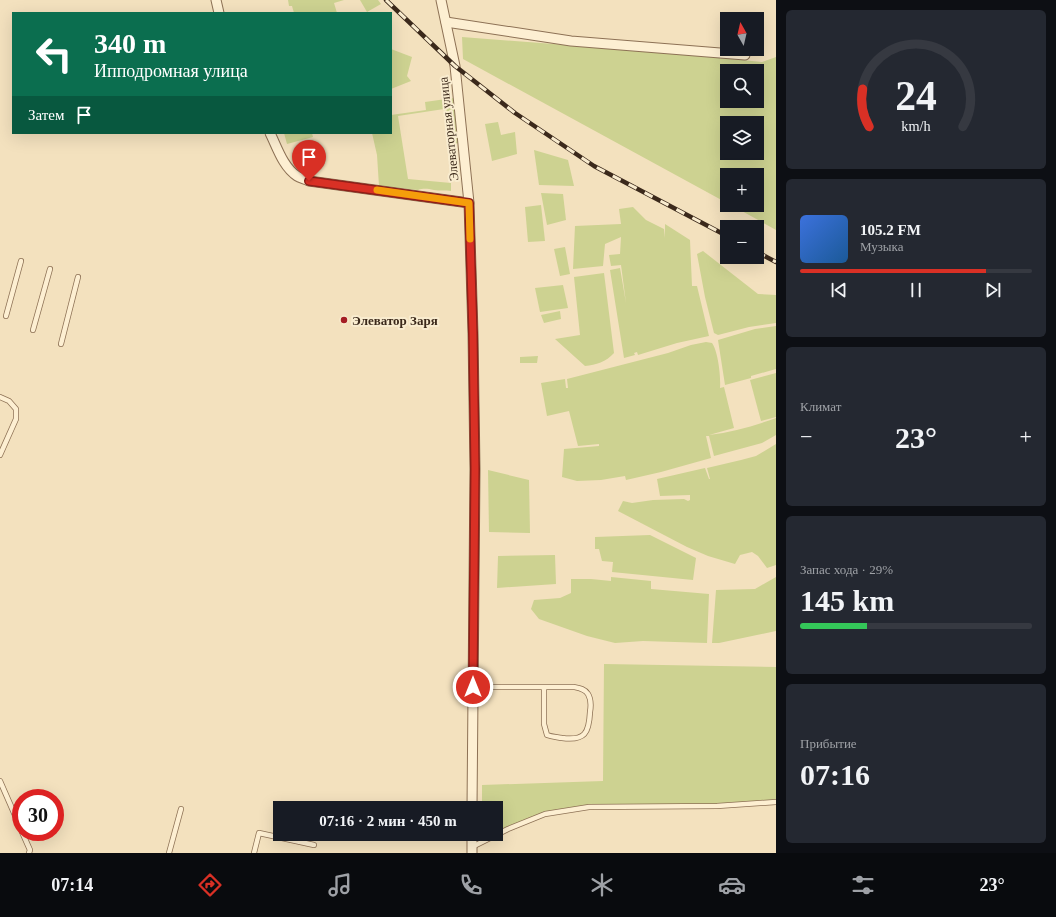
<!DOCTYPE html>
<html lang="ru">
<head>
<meta charset="utf-8">
<style>
  body { margin:0; font-family:"Times New Roman",serif; background:#242831; color:#f1f3f6; height:100vh; display:flex; flex-direction:column; font-size:15px; white-space:nowrap }
  * { box-sizing:border-box; margin:0 }
  p { font-size:13px; color:#9ea1a6 }
  .icon { flex:none; width:22px; height:22px; fill:none; stroke:currentColor; stroke-width:2; stroke-linecap:round; stroke-linejoin:round }
  .map { position:relative; flex:1; overflow:hidden }
  .details { display:flex; flex-direction:column; gap:10px; padding:10px; background:#0d0f14; width:280px }
  .details>* { flex:none }
  .top-card { position:absolute; left:12px; top:12px; width:380px; height:122px; border-radius:0px; box-shadow:0 4px 16px #0002; background:#0b6e4f; color:#fff; overflow:hidden }
  .needle { width:26px; rotate:352deg }
  .fabs { position:absolute; left:720px; top:12px; display:grid; gap:8px }
  .fabs a { display:grid; place-items:center; width:44px; height:44px; border-radius:0px; background:#171b24; box-shadow:0 4px 16px #0002; font-size:20px }
  .speed { position:absolute; left:12px; top:789px; display:flex; gap:8px; font-size:20px; font-weight:700; text-align:center }
  .speed>* { display:grid; place-content:center; width:52px; height:52px; border-radius:50%; background:#171b24; box-shadow:0 4px 16px #0002; line-height:1 }
  .speed .limit { border:6px solid #d22; background:#fff; color:#111 }
  .pin { position:absolute; display:grid; place-items:center; width:34px; height:34px; color:#fff; margin:-41px -17px; border-radius:50% 50% 50% 0; rotate:-45deg; box-shadow:0 0 4px #0007 }
  .pin .icon { rotate:45deg }
  .me { position:absolute; width:44px; margin:-22px; rotate:0deg; stroke-linejoin:round; filter:drop-shadow(0 0 3px #0008) }
  .turn { display:flex; align-items:center; gap:14px; height:84px; padding:0 16px; font-size:18px }
  .turn .icon { width:52px; height:52px; stroke-width:2.5 }
  .turn b { display:block; font-size:28px; line-height:34px }
  .then { display:flex; align-items:center; height:38px; padding:0 16px; background:#0003; gap:8px; font-size:15px }
  .big { font-size:30px; font-weight:800; line-height:1.1 }
  .details .widget { flex:1; display:flex; flex-direction:column; justify-content:center; gap:6px; min-width:0; padding:0 14px; border-radius:6px; background:#242831 }
  .details .dial { align-items:center; gap:0 }
  .dial svg { height:104px; overflow:visible; fill:none; stroke:#363941; stroke-width:7; stroke-linecap:round; text-anchor:middle }
  .dial text { fill:#f1f3f6; stroke:none }
  .song { display:flex; align-items:center; gap:12px }
  .cover { width:48px; height:48px; border-radius:6px; background:linear-gradient(135deg,hsl(220 70% 55%),hsl(210 70% 35%)) }
  .played { height:4px; border-radius:2px; background:linear-gradient(90deg,#d93025 80%,#363941 80%) }
  .keys { display:flex; justify-content:space-around; direction:ltr }
  .heat { display:flex; justify-content:space-between; align-items:center; font-size:22px; direction:ltr }
  .charge { height:6px; border-radius:3px; background:linear-gradient(90deg,#34c759 29%,#363941 0) }
  .trip { position:absolute; left:273px; top:801px; width:230px; height:40px; border-radius:0px; background:#171b24; box-shadow:0 4px 16px #0002; font-weight:800; line-height:40px; text-align:center }
  .tabs { display:flex; height:64px; justify-content:space-around; align-items:center; background:#090b0e; color:#9ea1a6 }
  .tabs .icon { width:28px; height:28px }
  .tabs .current { color:#d93025 }
  .tabs b { font-size:18px; color:#f1f3f6 }
  main { display:flex; flex:1; min-height:0 }
  .map>svg:first-child { display:block }
  .green { fill:#cdd291; fill-rule:evenodd }
  .lines { fill:none; stroke-linecap:round; stroke-linejoin:round }
  .lane-casing { stroke:#8d7155; stroke-width:6 }
  .street-casing { stroke:#8d7155; stroke-width:11 }
  .lane { stroke:#fdefd2; stroke-width:4.5 }
  .street { stroke:#fdefd2; stroke-width:9 }
  .rail-casing { stroke:#3b291b; stroke-width:4.5 }
  .rail { stroke:#f9eccf; stroke-width:3; stroke-dasharray:9; stroke-linecap:butt }
  .route-casing { stroke:#8d1f18; stroke-width:10 }
  .route { stroke:#d93025; stroke-width:7 }
  .slow { stroke:#f59e0b; stroke-width:7 }
  .poi-dot { fill:#a41d23; stroke:#f9eccf; stroke-width:1.5 }
  .labels { text-anchor:middle; stroke-width:4; stroke-linejoin:round; paint-order:stroke }
  .street-label { font-size:13px; fill:#3b291b; stroke:#f9eccf }
  .poi-label { font-size:13px; font-weight:bold; fill:#3b291b; stroke:#f9eccf; text-anchor:start }
</style>
</head>
<body>
<main>
<div class="map">
<svg width="776" height="853" viewBox="0 0 776 853">
  <rect width="100%" height="100%" fill="#f3e1be"/>
  <!-- green -->
  <g class="green">
    <path d="M288,0H344L334,3L337,13H294L292,6H289Z"/>
    <path d="M360,0H378L381,4L367,12Z"/>
    <path d="M462,37L672,53L762,62L776,57V230L731,205H757V175H727V203L463,59ZM727,71H757V101H727ZM727,123H757V153H727Z"/>
    <path d="M391,49L412,57L407,76L411,81L391,89Z"/>
    <path d="M453,98L459,143L449,145L444,109L398,116L408,179L451,183V191C446,190 439,191 434,190C428,189 424,188 418,190L379,186L377,155L372,133H391V115L426,110L425,102Z"/>
    <path d="M498,122L501,135L515,132L517,154L492,161L485,124Z"/>
    <path d="M284,133H312L313,137L287,144Z"/>
    <path d="M534,150L568,160L574,186L539,185Z"/>
    <path d="M541,193L563,194L566,220L547,225Z"/>
    <path d="M541,205L545,241L528,242L525,207Z"/>
    <path d="M633,207L646,220L664,229L665,238V224L690,240L692,286H697L709,336L677,343L638,355L637,352L634,353L635,355L624,358L610,270L620,268L626,303L621,265L611,266L609,255L620,254L621,237L605,244L603,266L573,269L575,226L621,224L619,209Z"/>
    <path d="M565,247L570,274L560,276L554,249Z"/>
    <path d="M703,251L758,294L776,295V323L749,327L718,335L714,333L705,297L697,254Z"/>
    <path d="M604,273L614,353C606,362 596,365 585,366L555,339L580,335L574,277Z"/>
    <path d="M563,285L568,308L540,312L535,288Z"/>
    <path d="M560,311L561,319L544,323L541,315Z"/>
    <path d="M776,326V369L751,376V378L725,385L718,340L755,329Z"/>
    <path d="M706,342L712,343C718,351 721,377 720,388L724,387L734,428L709,435C732,432 754,426 776,418V435L762,443L714,456L709,436H706L711,458L661,472L626,480L625,476L601,480L577,481L562,477L564,449L599,446V444L578,446L569,411L547,416L541,383L565,379L566,388H568L567,379L668,353L691,345Z"/>
    <path d="M538,356L537,363H520V357Z"/>
    <path d="M776,373V417L761,421L750,380Z"/>
    <path d="M776,444V565L767,568L758,556L752,552L740,555L735,564L708,556L687,547L618,511L623,501L632,503L653,500L684,499L688,501L690,500V495L660,496L657,479L705,468L709,479H710L707,468L741,460L756,456Z"/>
    <path d="M488,470L529,480L530,533L489,532Z"/>
    <path d="M650,535L696,558L693,580L612,572L613,562L602,561L599,549H595V537Z"/>
    <path d="M555,555L556,584L497,588L498,556Z"/>
    <path d="M611,577L651,581V589L709,594L707,643L643,641L615,643L587,636L539,619L531,609L534,600L560,598L571,593V579H591L611,581Z"/>
    <path d="M776,577V631L719,643H712L716,590L755,589Z"/>
    <path d="M604,664L776,667V802L720,806L578,807L552,812L482,842V834H496V808H482V785L603,781Z"/>
  </g>
  <g class="lines">
    <defs>
      <g id="lane">
        <path d="M6,316L21,261"/>
        <path d="M33,330L50,269"/>
        <path d="M61,344L78,277"/>
        <path d="M0,397L9,401L16,409V419L0,455"/>
        <path d="M473,687H574C579,688 585,689 588,694C591,699 591,706 590,712C589,733 585,741 562,738C557,737 552,737 547,735L544,724V687"/>
        <path d="M0,781L21,829"/>
        <path d="M22,832L30,850L29,853"/>
        <path d="M472,847L508,829L545,814L589,807L717,806L776,802"/>
        <path d="M169,853L181,809"/>
        <path d="M254,853L259,833L314,845"/>
      </g>
      <g id="street">
        <path d="M216,0L219,13"/>
        <path d="M441,0L455,66L469,203L473,333L475,469L472,808"/>
        <path d="M446,22L571,41L745,55"/>
        <path d="M270,133C277,147 283,167 297,176C300,178 305,179 309,181L469,203"/>
        <path d="M472,853V834"/>
      </g>
    </defs>
    <!-- lane casing -->
    <use href="#lane" class="lane-casing"/>
    <!-- street casing -->
    <use href="#street" class="street-casing"/>
    <!-- lane -->
    <use href="#lane" class="lane"/>
    <!-- street -->
    <use href="#street" class="street"/>
    <defs>
      <g id="rail">
        <path d="M386,0L455,66L515,113L594,166L727,236"/>
        <path d="M757,252L776,262"/>
      </g>
    </defs>
    <!-- rail casing -->
    <use href="#rail" class="rail-casing"/>
    <!-- rail -->
    <use href="#rail" class="rail"/>
  </g>
  <g class="lines">
    <defs>
      <path id="route" d="M309,181L469,203L473,333L475,469L473,687"/>
    </defs>
    <!-- route casing -->
    <use href="#route" class="route-casing"/>
    <!-- route -->
    <use href="#route" class="route"/>
    <!-- slow -->
    <path class="slow" d="M377,190L469,203L470,239"/>
  </g>
  <!-- markers -->
  <circle class="poi-dot" cx="344" cy="320" r="4"/>
  <g class="labels">
    <!-- street labels -->
    <g class="street-label">
      <text transform="translate(448 129) rotate(-96)" y="5">Элеваторная улица</text>
    </g>
    <!-- poi labels -->
    <g class="poi-label">
      <text x="352" y="325">Элеватор Заря</text>
    </g>
  </g>
</svg>
<div class="fabs">
<a><svg class="needle" viewBox="-14 -14 28 28"><path d="M0-13l5 13h-10z" fill="#e53935"/><path d="M0 13l5-13h-10z" fill="#9ea1a6"/></svg></a>
<a><svg class="icon" aria-label="search" viewBox="0 0 24 24"><circle cx="10" cy="10" r="6"/><path d="M15 15l6 6"/></svg></a>
<a><svg class="icon" aria-label="layers" viewBox="0 0 24 24"><path d="M12 4l9 5-9 5-9-5zM3 14l9 5 9-5"/></svg></a>
<a>+</a>
<a>−</a>
</div>
<div class="speed"><div class="limit">30</div></div>
<div class="pin" style="left:309px;top:181px;background:#d93025"><svg class="icon" aria-label="arrive" viewBox="0 0 24 24"><path d="M6 21V4h12l-3 4 3 4H6"/></svg></div>
<svg class="me" style="left:473px;top:687px" viewBox="-20 -20 40 40"><circle r="17" fill="#d93025" stroke="#fff" stroke-width="3"/><path d="M0-11L8 9 0 5-8 9z" fill="#fff"/></svg>
<div class="trip">07:16 · 2 мин · 450 m</div>
<div class="top-card">
<div class="turn"><svg class="icon" aria-label="left" viewBox="0 0 24 24"><path d="M17 20v-9H6M10 6l-5 5 5 5"/></svg><div><b>340 m</b>Ипподромная улица</div></div>
<div class="then">Затем<svg class="icon" aria-label="arrive" viewBox="0 0 24 24"><path d="M6 21V4h12l-3 4 3 4H6"/></svg></div>
</div>
</div>
<section class="details">
<div class="widget dial"><svg viewBox="0 0 100 80">
<path d="M14 69A42 42 0 1 1 86 69"/>
<path d="M14 69A42 42 0 0 1 9 40" stroke="#d93025"/>
<text x="50" y="56" font-size="32" font-weight="700">24</text>
<text x="50" y="72" font-size="11">km/h</text>
</svg></div>
<div class="widget">
<div class="song"><i class="cover"></i><div><b>105.2 FM</b><p>Музыка</p></div></div>
<div class="played"></div>
<div class="keys"><svg class="icon" aria-label="previous" viewBox="0 0 24 24"><path d="M18 5L8 12l10 7zM5 5v14"/></svg><svg class="icon" aria-label="pause" viewBox="0 0 24 24"><path d="M8 5v14M16 5v14"/></svg><svg class="icon" aria-label="next" viewBox="0 0 24 24"><path d="M6 5l10 7-10 7zM19 5v14"/></svg></div>
</div>
<div class="widget"><p>Климат</p>
<div class="heat"><a>−</a><b class="big">23°</b><a>+</a></div>
</div>
<div class="widget"><p>Запас хода · 29%</p><b class="big">145 km</b><div class="charge"></div></div>
<div class="widget"><p>Прибытие</p><b class="big">07:16</b></div>
</section>
</main>
<nav class="tabs">
<b>07:14</b>
<svg class="icon current" aria-label="directions" viewBox="0 0 24 24"><path d="M12 3l9 9-9 9-9-9zM9 14v-3h6M13 9l2 2-2 2"/></svg>
<svg class="icon" aria-label="music" viewBox="0 0 24 24"><path d="M9 18V5l10-2v13"/><circle cx="6" cy="18" r="3"/><circle cx="16" cy="16" r="3"/></svg>
<svg class="icon" aria-label="phone" viewBox="0 0 24 24"><path d="M5 4h4l2 5-3 2q2 4 5 5l2-3 5 2v4C11 20 4 13 5 4z"/></svg>
<svg class="icon" aria-label="climate" viewBox="0 0 24 24"><path d="M12 3v18M4 7l16 10M4 17L20 7"/></svg>
<svg class="icon" aria-label="car" viewBox="0 0 24 24"><path d="M5 17H2v-5l4-1 3-4h7l3 4 3 1v5h-3M9 17h6M6 11h13"/><circle cx="7" cy="17" r="2"/><circle cx="17" cy="17" r="2"/></svg>
<svg class="icon" aria-label="filters" viewBox="0 0 24 24"><path d="M4 7h16M4 17h16"/><circle cx="9" cy="7" r="2"/><circle cx="15" cy="17" r="2"/></svg>
<b>23°</b>
</nav>
</body>
</html>
